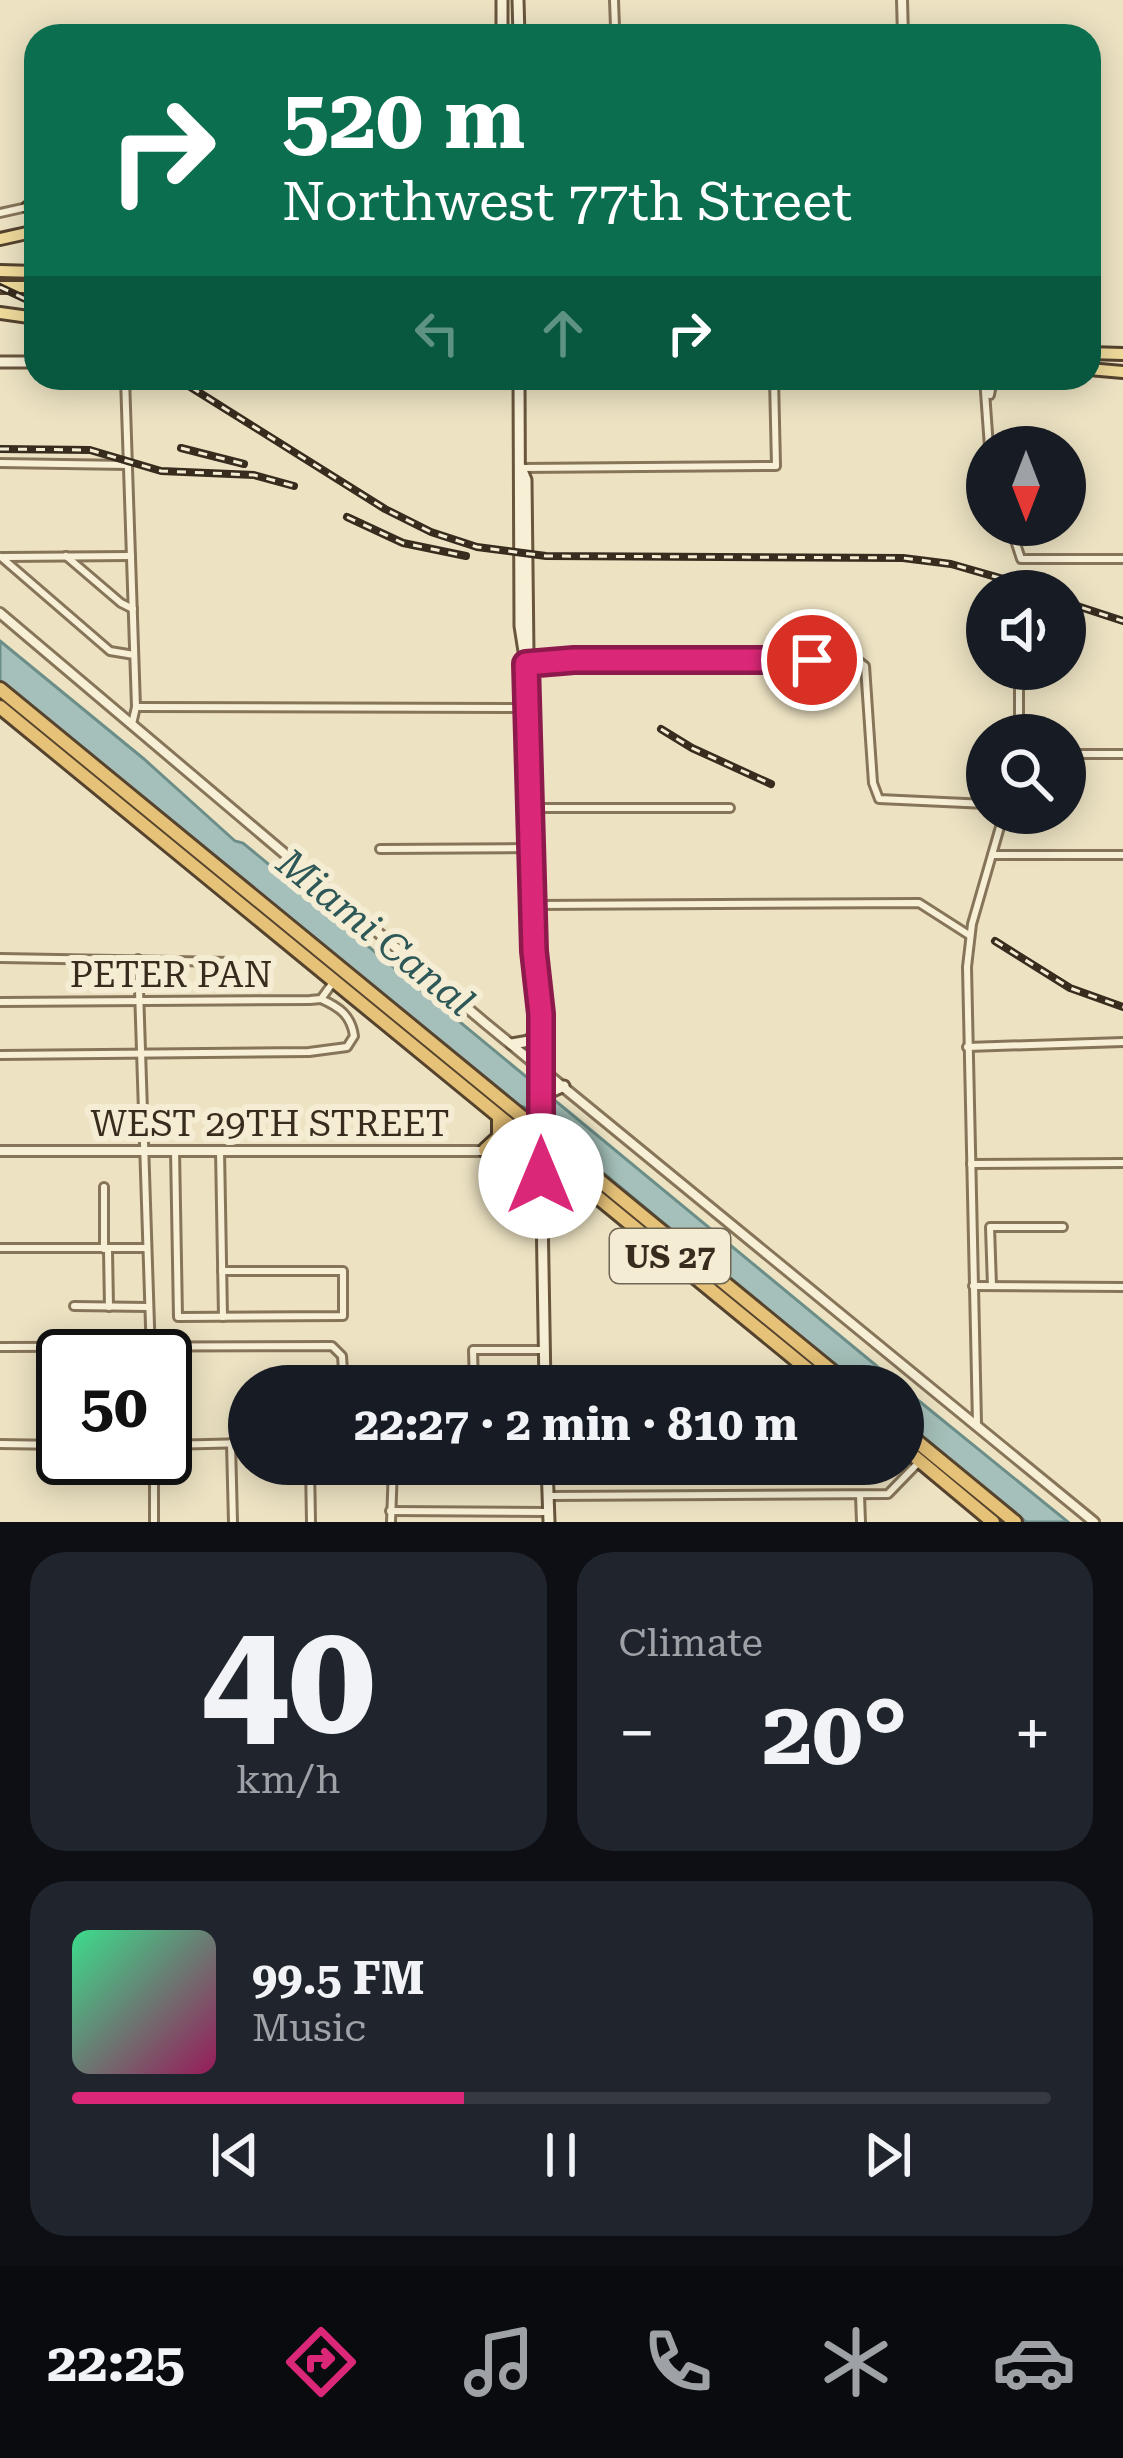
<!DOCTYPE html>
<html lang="en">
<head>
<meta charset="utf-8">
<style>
  body { margin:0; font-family:"Roboto Serif",serif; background:#20242c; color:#f1f3f6; height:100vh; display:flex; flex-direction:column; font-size:45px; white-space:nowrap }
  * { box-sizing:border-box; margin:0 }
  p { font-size:39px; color:#9ea1a6 }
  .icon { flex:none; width:66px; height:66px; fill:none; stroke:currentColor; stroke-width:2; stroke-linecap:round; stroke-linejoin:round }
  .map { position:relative; height:1522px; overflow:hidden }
  .details { display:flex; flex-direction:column; gap:30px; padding:30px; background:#0d0f14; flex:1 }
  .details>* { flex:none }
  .banner { position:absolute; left:24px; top:24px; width:1077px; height:366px; border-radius:36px; box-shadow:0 6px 30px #0003; background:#0b6e4f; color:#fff; overflow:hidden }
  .needle { width:78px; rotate:180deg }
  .tools { position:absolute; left:966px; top:426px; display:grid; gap:24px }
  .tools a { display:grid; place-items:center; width:120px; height:120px; border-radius:50%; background:#171b24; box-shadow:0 6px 30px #0003; font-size:60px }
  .speed { position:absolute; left:36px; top:1329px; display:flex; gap:24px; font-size:60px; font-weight:700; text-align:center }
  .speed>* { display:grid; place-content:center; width:156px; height:156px; border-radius:50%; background:#171b24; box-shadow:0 6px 30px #0003; line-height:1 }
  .speed .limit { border:6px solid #111; border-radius:18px; background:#fff; color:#111 }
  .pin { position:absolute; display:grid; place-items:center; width:102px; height:102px; color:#fff; margin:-51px; border:6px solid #fff; border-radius:50%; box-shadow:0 3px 12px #0007 }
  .me { position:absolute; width:132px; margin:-66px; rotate:0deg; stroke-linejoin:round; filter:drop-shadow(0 0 9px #0008) }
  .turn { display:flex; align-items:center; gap:42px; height:252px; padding:0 60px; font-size:54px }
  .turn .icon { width:156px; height:156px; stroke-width:2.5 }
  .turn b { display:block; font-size:84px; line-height:102px }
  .lanes { display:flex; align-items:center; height:114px; padding:0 60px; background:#0003; justify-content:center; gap:60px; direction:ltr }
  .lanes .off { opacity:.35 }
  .big { font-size:90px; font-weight:700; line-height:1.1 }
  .details .card { flex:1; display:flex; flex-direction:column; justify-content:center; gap:18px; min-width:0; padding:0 42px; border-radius:36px; background:#20242c }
  .details .dial { align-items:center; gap:0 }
  .dial b { font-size:156px; line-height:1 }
  .song { display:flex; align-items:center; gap:36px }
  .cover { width:144px; height:144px; border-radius:18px; background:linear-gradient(135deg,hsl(150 70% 55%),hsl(330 70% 35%)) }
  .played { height:12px; border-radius:6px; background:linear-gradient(90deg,#db2777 40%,#363941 40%) }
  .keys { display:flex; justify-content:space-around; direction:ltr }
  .heat { display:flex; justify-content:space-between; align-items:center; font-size:66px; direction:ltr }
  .details .tiles { flex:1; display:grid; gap:30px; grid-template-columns:1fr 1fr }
  .card:last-child { grid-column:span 2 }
  .trip { position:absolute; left:228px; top:1365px; width:696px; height:120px; border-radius:60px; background:#171b24; box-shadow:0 6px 30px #0003; font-weight:700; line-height:120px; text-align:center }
  .dock { display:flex; height:192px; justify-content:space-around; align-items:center; background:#090b0e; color:#9ea1a6 }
  .dock .icon { width:84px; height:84px }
  .dock .selected { color:#db2777 }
  .dock b { font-size:54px; color:#f1f3f6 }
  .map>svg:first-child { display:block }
  .water { fill:#a5c0ba; stroke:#6c8e88; stroke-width:3 }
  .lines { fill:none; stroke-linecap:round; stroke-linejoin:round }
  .minor-casing { stroke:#87755a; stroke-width:12 }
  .tertiary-casing { stroke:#87755a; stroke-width:14 }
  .secondary-casing { stroke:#69563d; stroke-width:15 }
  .primary-casing { stroke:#55432e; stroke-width:16 }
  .trunk-casing { stroke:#55432e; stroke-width:18 }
  .minor { stroke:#f8f0d6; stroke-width:6 }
  .tertiary { stroke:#f8f0d6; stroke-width:8 }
  .secondary { stroke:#f8f0d6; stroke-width:9 }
  .primary { stroke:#f0db9b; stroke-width:10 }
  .trunk { stroke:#e6c278; stroke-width:12 }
  .rail-casing { stroke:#372c1e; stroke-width:8 }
  .rail { stroke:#f5edd3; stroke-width:3; stroke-dasharray:9; stroke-linecap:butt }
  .route-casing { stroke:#8e194d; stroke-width:30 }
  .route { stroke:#db2777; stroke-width:21 }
  .labels { text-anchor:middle; stroke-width:12; stroke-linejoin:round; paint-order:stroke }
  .shield { fill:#f5edd3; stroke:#706654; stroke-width:3 }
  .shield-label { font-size:33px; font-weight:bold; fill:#372c1e }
  .street-label { font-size:36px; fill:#372c1e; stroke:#f5edd3 }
  .water-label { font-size:39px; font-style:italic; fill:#2e5757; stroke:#f5edd3 }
</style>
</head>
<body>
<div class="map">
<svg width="1123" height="1522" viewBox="0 0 1123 1522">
  <rect width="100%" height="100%" fill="#ede3c3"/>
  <!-- water -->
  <g class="water">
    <path d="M0,641L144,759L235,841L243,843L901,1386H860L524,1107L516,1105L0,681Z"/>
    <path d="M903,1388L1068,1522H1026L903,1421Z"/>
  </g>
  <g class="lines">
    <defs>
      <g id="minor">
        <path d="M614,0L615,27"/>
        <path d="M0,213L27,207"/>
        <path d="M125,378L136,707L132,724"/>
        <path d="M984,378L989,447"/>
        <path d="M990,395L993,378"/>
        <path d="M0,463L128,465"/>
        <path d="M521,468L776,466L774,378"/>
        <path d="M1010,525L1021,559H1122"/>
        <path d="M66,556L121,603L133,609"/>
        <path d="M1,557L110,651L134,655"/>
        <path d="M4,557L131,556"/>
        <path d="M526,664L574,660L856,659L865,666L873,783L879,799L987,804"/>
        <path d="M1019,669V735"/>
        <path d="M136,707L528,708"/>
        <path d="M1065,754H1123"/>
        <path d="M530,808H730"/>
        <path d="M380,849L531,848"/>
        <path d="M992,855H1123"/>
        <path d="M533,905L919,903L969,935"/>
        <path d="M0,958L232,962"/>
        <path d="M138,959L151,1356"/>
        <path d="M0,1002L310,1000L321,999L334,981"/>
        <path d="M967,1047L1123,1042"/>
        <path d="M0,1055L309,1052L347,1047L354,1036C351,1015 339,1007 321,999"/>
        <path d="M175,1150L178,1317L343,1316V1271H222"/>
        <path d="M220,1150L223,1317"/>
        <path d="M971,1164L1123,1163"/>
        <path d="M104,1187V1249"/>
        <path d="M0,1248H146"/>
        <path d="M108,1250L109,1307"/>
        <path d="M973,1286L1123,1287"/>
        <path d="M992,1286L990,1227H1063"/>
        <path d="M74,1306L148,1307"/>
        <path d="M0,1347L332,1346L342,1356L344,1386"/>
        <path d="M474,1386L473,1350H544"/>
        <path d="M778,1386L800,1362"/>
        <path d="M977,1423L967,967L972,924L1004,813"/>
        <path d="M231,1443L233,1522"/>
        <path d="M0,1444L63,1445"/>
        <path d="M165,1445L249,1443"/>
        <path d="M154,1458V1522"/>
        <path d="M310,1464L311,1522"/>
        <path d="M860,1495L861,1522"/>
        <path d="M548,1496L888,1494L920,1461"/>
        <path d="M390,1511L548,1512"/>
        <path d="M391,1522L393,1467H547"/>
      </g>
      <g id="tertiary">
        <path d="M902,0L903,36"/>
        <path d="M0,613L485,1023L1094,1522"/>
        <path d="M0,1151H539"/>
      </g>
      <g id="secondary">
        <path d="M502,0V36"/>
        <path d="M518,0L519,36"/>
        <path d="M0,362H36"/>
        <path d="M519,378L520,626L526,664L534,951L541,1014V1133"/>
        <path d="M521,468L526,480L528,653"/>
        <path d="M512,1044L529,1041L541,1026"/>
        <path d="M540,1097L564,1086"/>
        <path d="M541,1150L545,1386"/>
        <path d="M547,1464L549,1522"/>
      </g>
      <g id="primary">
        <path d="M28,207L36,210"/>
        <path d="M0,239L36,231"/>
        <path d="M0,271L36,272"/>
        <path d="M0,287H36"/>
        <path d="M0,313L36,318"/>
        <path d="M1089,353L1123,354"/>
        <path d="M1089,369L1123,372"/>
      </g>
      <g id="trunk">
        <path d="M0,689L850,1386"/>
        <path d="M0,707L828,1386"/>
        <path d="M485,1150L499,1137V1117"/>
        <path d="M903,1430L1015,1522"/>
        <path d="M903,1447L993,1522"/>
      </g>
    </defs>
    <!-- minor casing -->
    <use href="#minor" class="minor-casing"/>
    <!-- tertiary casing -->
    <use href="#tertiary" class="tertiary-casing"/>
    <!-- secondary casing -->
    <use href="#secondary" class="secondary-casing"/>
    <!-- primary casing -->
    <use href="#primary" class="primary-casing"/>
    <!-- trunk casing -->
    <use href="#trunk" class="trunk-casing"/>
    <!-- minor -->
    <use href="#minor" class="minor"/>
    <!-- tertiary -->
    <use href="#tertiary" class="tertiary"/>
    <!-- secondary -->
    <use href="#secondary" class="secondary"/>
    <!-- primary -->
    <use href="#primary" class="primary"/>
    <!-- trunk -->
    <use href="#trunk" class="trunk"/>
    <defs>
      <g id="rail">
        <path d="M0,287L36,304"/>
        <path d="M176,378L385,509L431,532L477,547L546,556L903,558L951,564L1045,591"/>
        <path d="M181,448L244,464"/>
        <path d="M0,449L90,450L161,471L254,475L294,486"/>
        <path d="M347,517L403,543L466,556"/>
        <path d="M1065,602L1123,621"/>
        <path d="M661,729L692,748L771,784"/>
        <path d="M995,941L1070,988L1123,1007"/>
      </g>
    </defs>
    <!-- rail casing -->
    <use href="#rail" class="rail-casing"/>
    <!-- rail -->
    <use href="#rail" class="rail"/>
  </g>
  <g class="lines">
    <defs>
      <path id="route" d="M541,1176V1014L534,951L526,664L574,660H812"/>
    </defs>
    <!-- route casing -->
    <use href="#route" class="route-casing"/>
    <!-- route -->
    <use href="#route" class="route"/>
  </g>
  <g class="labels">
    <!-- shield labels -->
    <rect class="shield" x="610" y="1229" width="120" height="54" rx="9"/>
    <g class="shield-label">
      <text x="670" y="1268">US 27</text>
    </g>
    <!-- street labels -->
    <g class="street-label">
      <text x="171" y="987">PETER PAN</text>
      <text x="270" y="1136">WEST 29TH STREET</text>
    </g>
    <!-- water labels -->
    <g class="water-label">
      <text transform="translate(376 932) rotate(39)" y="14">Miami Canal</text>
    </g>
  </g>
</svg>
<div class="tools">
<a><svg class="needle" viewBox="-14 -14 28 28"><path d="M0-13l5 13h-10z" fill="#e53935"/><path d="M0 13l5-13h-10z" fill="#9ea1a6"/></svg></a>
<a><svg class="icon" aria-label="sound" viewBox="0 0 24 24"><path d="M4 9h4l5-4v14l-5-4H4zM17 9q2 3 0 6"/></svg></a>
<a><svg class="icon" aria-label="search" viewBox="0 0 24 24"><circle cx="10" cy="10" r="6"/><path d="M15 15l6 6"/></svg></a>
</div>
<div class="speed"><div class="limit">50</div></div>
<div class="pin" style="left:812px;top:660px;background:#d93025"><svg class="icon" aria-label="arrive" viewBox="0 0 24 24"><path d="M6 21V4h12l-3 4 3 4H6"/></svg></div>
<svg class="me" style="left:541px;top:1176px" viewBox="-20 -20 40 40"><circle r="19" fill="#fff"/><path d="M0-13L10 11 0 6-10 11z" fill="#db2777"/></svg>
<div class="trip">22:27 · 2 min · 810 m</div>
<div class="banner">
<div class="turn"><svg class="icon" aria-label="right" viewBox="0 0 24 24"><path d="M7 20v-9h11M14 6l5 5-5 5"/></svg><div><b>520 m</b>Northwest 77th Street</div></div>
<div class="lanes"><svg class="icon off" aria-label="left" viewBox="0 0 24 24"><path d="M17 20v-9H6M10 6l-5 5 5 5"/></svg><svg class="icon off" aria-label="ahead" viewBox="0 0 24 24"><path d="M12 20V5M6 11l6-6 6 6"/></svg><svg class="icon" aria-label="right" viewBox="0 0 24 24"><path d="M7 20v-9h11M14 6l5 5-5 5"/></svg></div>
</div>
</div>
<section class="details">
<div class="tiles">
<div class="card dial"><b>40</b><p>km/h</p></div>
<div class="card"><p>Climate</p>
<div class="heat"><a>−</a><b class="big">20°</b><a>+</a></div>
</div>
<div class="card">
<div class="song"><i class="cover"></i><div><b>99.5 FM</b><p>Music</p></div></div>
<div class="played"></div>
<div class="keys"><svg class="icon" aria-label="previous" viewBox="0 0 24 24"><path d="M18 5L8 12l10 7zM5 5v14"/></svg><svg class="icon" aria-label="pause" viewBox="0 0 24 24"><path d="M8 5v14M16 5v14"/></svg><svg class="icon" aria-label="next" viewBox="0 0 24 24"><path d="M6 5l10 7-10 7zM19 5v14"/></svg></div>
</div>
</div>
</section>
<nav class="dock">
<b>22:25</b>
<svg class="icon selected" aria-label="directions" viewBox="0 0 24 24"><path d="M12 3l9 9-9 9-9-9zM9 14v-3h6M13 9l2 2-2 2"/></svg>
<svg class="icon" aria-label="music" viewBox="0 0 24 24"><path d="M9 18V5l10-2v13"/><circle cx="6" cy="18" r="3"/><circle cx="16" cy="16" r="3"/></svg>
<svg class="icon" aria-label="phone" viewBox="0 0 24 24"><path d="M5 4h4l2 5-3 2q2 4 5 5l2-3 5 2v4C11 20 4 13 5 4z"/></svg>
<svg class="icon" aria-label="climate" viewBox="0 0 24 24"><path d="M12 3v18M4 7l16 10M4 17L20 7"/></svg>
<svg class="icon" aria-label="car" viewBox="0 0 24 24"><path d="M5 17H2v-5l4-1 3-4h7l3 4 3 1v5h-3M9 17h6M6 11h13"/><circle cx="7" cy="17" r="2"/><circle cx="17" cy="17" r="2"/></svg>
</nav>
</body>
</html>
